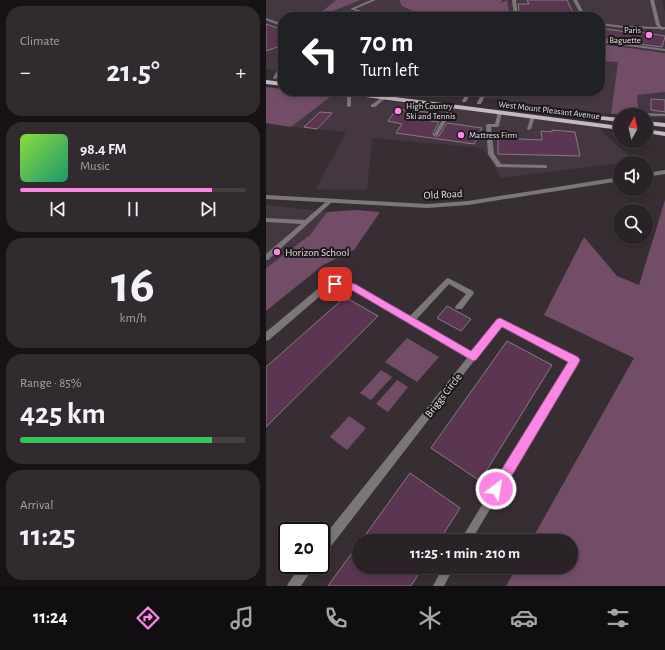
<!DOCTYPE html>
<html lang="en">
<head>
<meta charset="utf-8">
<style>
  body { margin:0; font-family:"Alegreya Sans",sans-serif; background:#312a2f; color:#f1f3f6; height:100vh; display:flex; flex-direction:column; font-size:15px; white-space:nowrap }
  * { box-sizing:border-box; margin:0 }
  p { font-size:13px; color:#a5a4a7 }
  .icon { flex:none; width:22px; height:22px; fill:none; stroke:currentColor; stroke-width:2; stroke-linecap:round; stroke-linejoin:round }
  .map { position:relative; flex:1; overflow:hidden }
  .sheet { display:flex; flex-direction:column; gap:6px; padding:6px; background:#171315; width:266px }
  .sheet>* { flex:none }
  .guide { position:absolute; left:12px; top:12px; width:327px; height:84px; border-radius:16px; box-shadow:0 2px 6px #0003,0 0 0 1px #453f44; background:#202124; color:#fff; overflow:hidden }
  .needle { width:26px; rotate:8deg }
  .controls { position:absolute; left:347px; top:108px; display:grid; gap:8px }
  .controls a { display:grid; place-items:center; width:40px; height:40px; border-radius:50%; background:#292227; box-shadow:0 2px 6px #0003,0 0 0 1px #453f44; font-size:20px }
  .speed { position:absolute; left:12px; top:522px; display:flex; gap:8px; font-size:20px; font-weight:700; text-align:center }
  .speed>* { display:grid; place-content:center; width:52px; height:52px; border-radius:50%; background:#292227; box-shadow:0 2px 6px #0003,0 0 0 1px #453f44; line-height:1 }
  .speed .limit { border:2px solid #111; border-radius:6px; background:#fff; color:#111 }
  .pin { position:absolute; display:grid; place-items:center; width:34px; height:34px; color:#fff; margin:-17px; border-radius:8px; box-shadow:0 2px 6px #0006 }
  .me { position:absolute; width:44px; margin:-22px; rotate:31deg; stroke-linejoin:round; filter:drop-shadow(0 0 3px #0008) }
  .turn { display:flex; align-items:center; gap:14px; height:84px; padding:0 16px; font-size:18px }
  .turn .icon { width:52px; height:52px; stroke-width:2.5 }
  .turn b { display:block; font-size:28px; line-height:34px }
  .big { font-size:30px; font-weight:700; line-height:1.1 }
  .sheet .tile { flex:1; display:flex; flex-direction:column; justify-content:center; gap:6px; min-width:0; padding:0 14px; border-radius:16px; background:#312a2f }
  .sheet .dial { align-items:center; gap:0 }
  .dial b { font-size:52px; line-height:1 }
  .song { display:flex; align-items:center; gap:12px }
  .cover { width:48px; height:48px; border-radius:6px; background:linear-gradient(135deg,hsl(90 70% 55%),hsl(160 70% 35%)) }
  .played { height:4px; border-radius:2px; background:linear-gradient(90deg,#fc86e3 85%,#453f44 85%) }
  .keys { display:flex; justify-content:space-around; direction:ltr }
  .heat { display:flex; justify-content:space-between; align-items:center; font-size:22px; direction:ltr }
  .charge { height:6px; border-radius:3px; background:linear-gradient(90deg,#34c759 85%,#453f44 0) }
  .trip { position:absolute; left:86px; top:534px; width:226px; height:40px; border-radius:20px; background:#292227; box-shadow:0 2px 6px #0003,0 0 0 1px #453f44; font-weight:700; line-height:40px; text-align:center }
  .dock { display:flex; height:64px; justify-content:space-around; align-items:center; background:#100e10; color:#a5a4a7 }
  .dock .icon { width:28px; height:28px }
  .dock .active { color:#fc86e3 }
  .dock b { font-size:18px; color:#f1f3f6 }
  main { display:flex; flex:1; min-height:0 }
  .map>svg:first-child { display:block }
  .built { fill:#453741 }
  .green { fill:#714d68 }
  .building { fill:#5b3652; stroke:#857b82 }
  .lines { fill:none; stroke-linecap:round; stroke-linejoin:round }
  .service { fill:#7a7679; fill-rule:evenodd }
  .minor { fill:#7a7679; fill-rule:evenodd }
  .primary { fill:#c3bac1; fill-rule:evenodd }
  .route { fill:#fc86e3; stroke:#a45794 }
  .poi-dot { fill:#fc86e3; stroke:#1b171a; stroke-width:1.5 }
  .labels { text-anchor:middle; stroke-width:4; stroke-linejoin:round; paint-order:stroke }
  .far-poi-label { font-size:9px; fill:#e7e1e5; stroke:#1b171a; text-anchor:start }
  .far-street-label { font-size:9px; fill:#e7e1e5; stroke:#1b171a }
  .street-label { font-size:11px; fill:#e7e1e5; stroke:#1b171a }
  .poi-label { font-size:11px; fill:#e7e1e5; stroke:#1b171a; text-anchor:start }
</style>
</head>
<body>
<main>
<section class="sheet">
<div class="tile"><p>Climate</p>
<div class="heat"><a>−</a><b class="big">21.5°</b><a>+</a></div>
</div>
<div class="tile">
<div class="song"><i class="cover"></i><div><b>98.4 FM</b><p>Music</p></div></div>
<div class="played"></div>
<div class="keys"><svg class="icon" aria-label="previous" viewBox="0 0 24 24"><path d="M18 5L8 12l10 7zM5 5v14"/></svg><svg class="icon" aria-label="pause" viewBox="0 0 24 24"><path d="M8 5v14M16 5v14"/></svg><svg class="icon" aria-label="next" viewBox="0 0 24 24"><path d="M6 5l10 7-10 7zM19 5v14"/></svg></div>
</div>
<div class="tile dial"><b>16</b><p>km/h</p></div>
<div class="tile"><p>Range · 85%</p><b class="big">425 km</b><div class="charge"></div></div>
<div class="tile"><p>Arrival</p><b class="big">11:25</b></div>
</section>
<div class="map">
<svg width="399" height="586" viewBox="0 0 399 586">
  <rect width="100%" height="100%" fill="#372e34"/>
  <!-- built -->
  <g class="built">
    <path d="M0,0H70L54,12L41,17H17V71L0,69Z"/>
    <path d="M95,0H133L137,6L151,13L141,17H52Z"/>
    <path d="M241,0H396L399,13V53L334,44V17H244Z"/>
    <path d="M334,61L352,62L345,114L161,91H334Z"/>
    <path d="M399,92V118H380V115H373L370,95Z"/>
    <path d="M68,94L331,127L369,161L235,178L217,148L106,138L101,190L50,189L80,132L25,127Z"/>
    <path d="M0,205L61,212L44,235L0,268Z"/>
  </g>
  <!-- green -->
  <g class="green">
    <path d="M70,0H95L52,17H41L55,12Z"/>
    <path d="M133,0H237L234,3L241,0L244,17H141L151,13L136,6Z"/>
    <path d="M334,44L399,53V92L371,95L373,115L345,114L352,62L334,61Z"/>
    <path d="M0,87L17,89V91L68,94L25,127L0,123Z"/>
    <path d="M399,200V586H240L251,567H305V541H265L368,358L278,315L318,237L351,276L373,285Z"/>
    <path d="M89,210L114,212L88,250L57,265L0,311V268L44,235L61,212Z"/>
    <path d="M141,338L173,357L151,382L119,362Z"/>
    <path d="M115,370L126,377L105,400L94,393Z"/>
    <path d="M131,380L142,387L122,412L110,404Z"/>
    <path d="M83,416L100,428L81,450L64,437Z"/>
  </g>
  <!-- building -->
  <g class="building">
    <path d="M261,0H301L309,17H254L252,4H263Z"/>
    <path d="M0,24L17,30V49L11,47L0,51Z"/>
    <path d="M334,28L368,33L373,32L399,36V37L396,47L334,39Z"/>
    <path d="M385,99L399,100V112L385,110Z"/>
    <path d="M131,109L169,113L164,121L173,122L167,133L168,136H173L181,123L216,128L208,144L130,133L136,124L122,121Z"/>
    <path d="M54,112L66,113L51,129L38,127Z"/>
    <path d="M286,130L309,132L314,156L232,154V138L276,140L275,131L286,132Z"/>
    <path d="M79,297L112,316L0,427V367Z"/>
    <path d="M181,306L205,319L195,331L171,318Z"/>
    <path d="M241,341L286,365L214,481L165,448Z"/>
    <path d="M144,473L194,508L173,541H95Z"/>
    <path d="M93,543V567H157L145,586H62Z"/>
  </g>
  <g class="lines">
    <!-- service -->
    <g class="service">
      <path d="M105,0H110L89,9L109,15V17L84,9Z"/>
      <path d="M246,0H250L252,17H248Z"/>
      <path d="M307,0H311L320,17H316Z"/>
      <path d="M384,0H388L394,25L396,27H399V29L396,30L394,29L358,28L334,25V23L358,26L392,27L390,25Z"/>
      <path d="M112,13L126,16L127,17L111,15Z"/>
      <path d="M0,18L14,23L15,24L12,25L0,20Z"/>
      <path d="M334,40L399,49V51L334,42Z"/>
      <path d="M13,67L16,68L10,79H8L7,78Z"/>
      <path d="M202,91H206L200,102H196V101Z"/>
      <path d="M217,91H221L215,104H211V103Z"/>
      <path d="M81,92L85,93V106L83,107L81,106Z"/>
      <path d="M116,97L120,98L109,107H105V105Z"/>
      <path d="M185,105L189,106L172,135H168V134Z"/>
      <path d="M232,111L236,112L233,126L231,127H225L228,154L235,164L279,165L281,166V168L231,167L222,154L220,125L222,124H229Z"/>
      <path d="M381,113L399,114V116H380V115H377Z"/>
      <path d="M265,116L269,117L265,129L263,130L261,129Z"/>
      <path d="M64,199L67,201L66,202L2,260H0V254L35,224L0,222V218L39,220L62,200Z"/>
      <path d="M182,278L207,291L208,293L196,309H190L189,307L200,294L183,284L148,322H142L141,320L142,318L180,279Z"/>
      <path d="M234,318L312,358L313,360L205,541H194L304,361L235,325L210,359L207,360L204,359L203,357L204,355L231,319Z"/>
      <path d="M177,567H188L178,586H167Z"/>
    </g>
    <!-- minor -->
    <g class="minor">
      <path d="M399,170V174L380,177V173Z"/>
      <path d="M354,177V181L202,205L161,208L0,199V195L161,204L202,201Z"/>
      <path d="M69,281L89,284L210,354L211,357L59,554L55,556V540L201,358L84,289L70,287L60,291L3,340L0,341V332L54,287Z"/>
      <path d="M35,565H49L35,586H21L23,582Z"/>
    </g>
    <!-- primary -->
    <g class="primary">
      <path d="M0,80L17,82V86L0,84Z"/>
      <path d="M65,91H82L354,126V130L68,93Z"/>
      <path d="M304,113L354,118V122L302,116L301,115Z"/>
      <path d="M380,121L399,123V127L380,125Z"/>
      <path d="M380,129L399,132V136L380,133Z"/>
    </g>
  </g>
  <!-- route -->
  <path class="route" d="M69,281L89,284L205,351L231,319L234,318L312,357L314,360L312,364L235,494L230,496L226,494L224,489L226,485L302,362L236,327L210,360L207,361L84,289L66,287L65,284Z"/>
  <!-- markers -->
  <g class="poi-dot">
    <circle cx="383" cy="35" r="4"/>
    <circle cx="132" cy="111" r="4"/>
    <circle cx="195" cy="135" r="4"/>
    <circle cx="11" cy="252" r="4"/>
  </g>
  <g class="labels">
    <!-- far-poi labels -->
    <g class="far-poi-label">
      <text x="375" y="33" text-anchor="end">Paris<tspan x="375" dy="10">Baguette</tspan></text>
      <text x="140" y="109">High Country<tspan x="140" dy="10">Ski and Tennis</tspan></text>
      <text x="203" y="138">Mattress Firm</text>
    </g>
    <!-- far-street labels -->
    <g class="far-street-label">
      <text transform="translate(283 110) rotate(7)" y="3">West Mount Pleasant Avenue</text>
    </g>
    <!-- street labels -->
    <g class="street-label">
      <text transform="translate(177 194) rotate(-3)" y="4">Old Road</text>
      <text transform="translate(177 395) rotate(-52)" y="4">Briggs Circle</text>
    </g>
    <!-- poi labels -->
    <g class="poi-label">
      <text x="19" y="256">Horizon School</text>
    </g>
  </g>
</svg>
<div class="controls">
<a><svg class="needle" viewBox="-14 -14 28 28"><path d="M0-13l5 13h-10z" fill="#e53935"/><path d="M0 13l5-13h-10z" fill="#a5a4a7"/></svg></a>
<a><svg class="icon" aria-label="sound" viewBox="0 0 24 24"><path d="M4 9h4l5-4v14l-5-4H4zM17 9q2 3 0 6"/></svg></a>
<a><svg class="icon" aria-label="search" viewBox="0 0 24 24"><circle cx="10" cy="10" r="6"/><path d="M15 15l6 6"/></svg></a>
</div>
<div class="speed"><div class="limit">20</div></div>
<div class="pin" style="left:69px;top:284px;background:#d93025"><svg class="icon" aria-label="arrive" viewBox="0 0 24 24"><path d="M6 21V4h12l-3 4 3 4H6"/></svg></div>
<svg class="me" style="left:230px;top:489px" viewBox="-20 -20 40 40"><circle r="17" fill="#fc86e3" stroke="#fff" stroke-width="3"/><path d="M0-11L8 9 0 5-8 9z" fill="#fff"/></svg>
<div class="trip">11:25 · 1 min · 210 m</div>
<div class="guide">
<div class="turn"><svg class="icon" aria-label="left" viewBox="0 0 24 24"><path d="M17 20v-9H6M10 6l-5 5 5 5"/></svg><div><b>70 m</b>Turn left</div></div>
</div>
</div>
</main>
<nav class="dock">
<b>11:24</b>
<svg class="icon active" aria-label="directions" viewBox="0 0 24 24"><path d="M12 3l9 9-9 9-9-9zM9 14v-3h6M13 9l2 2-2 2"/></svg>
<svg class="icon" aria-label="music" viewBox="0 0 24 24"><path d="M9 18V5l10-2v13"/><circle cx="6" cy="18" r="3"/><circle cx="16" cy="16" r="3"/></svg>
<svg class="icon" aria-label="phone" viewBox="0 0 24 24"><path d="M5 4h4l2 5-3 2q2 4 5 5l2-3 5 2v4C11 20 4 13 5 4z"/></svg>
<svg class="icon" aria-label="climate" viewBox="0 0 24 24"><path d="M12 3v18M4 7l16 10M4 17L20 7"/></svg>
<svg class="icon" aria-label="car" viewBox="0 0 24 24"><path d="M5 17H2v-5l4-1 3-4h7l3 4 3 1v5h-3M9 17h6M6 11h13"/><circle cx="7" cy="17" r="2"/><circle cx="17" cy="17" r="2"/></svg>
<svg class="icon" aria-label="filters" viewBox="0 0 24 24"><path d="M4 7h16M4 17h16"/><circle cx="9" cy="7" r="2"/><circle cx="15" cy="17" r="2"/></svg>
</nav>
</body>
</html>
